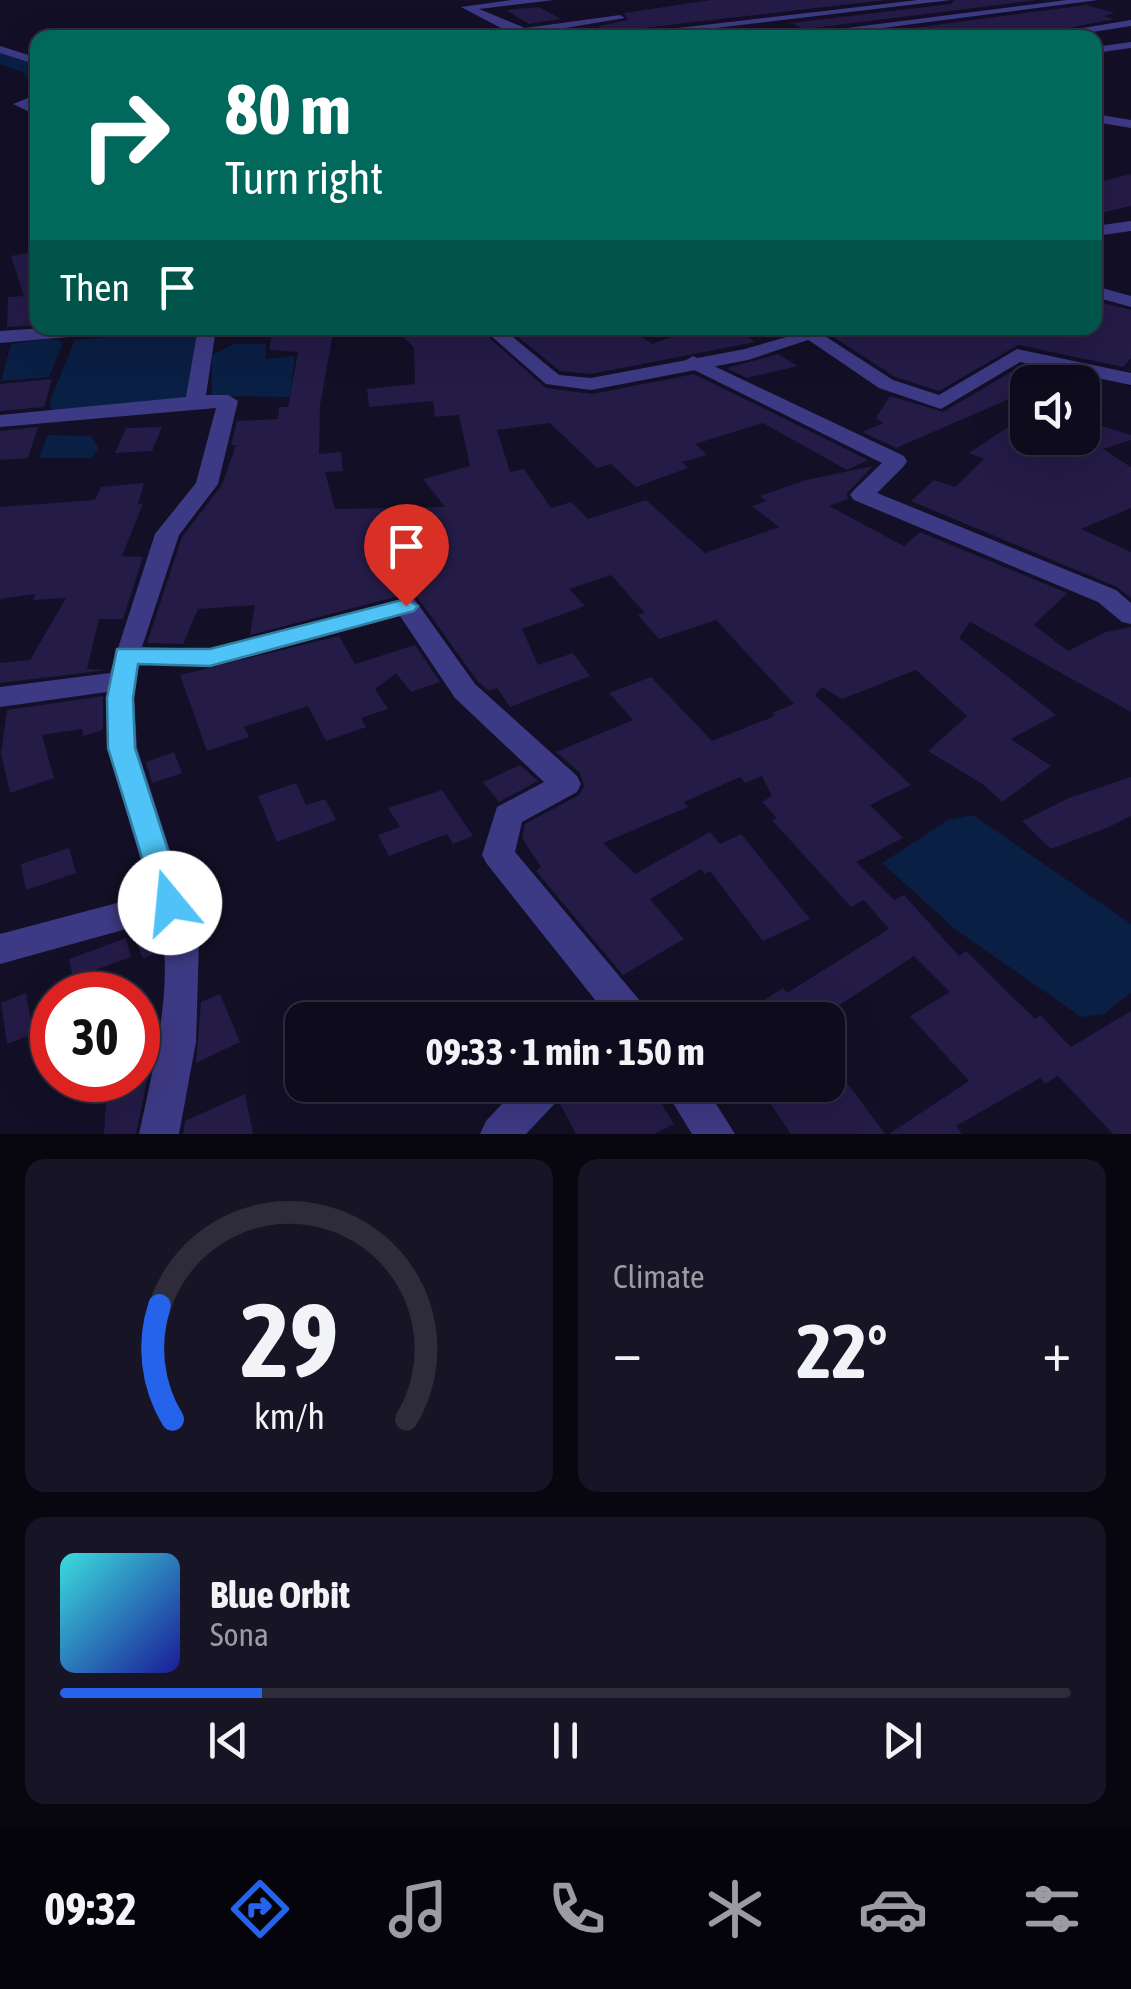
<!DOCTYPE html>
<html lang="en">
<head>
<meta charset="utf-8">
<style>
  body { margin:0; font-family:"Asap Condensed",sans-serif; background:#171425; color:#f1f3f6; height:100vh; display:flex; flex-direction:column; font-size:38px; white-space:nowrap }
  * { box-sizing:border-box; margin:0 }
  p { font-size:32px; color:#9b9ba3 }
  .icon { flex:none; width:55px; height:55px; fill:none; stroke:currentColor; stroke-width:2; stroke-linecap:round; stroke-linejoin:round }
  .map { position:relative; height:1134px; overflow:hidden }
  .panel { display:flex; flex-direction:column; gap:25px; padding:25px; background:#08060f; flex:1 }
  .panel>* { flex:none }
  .guide { position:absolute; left:30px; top:30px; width:1072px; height:305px; border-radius:20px; box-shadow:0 10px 40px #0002,0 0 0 2px #2e2b3b; background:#00695c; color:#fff; overflow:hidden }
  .buttons { position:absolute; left:1010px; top:365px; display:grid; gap:20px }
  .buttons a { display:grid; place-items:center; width:90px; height:90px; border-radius:20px; background:#0e0b1c; box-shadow:0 10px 40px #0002,0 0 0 2px #2e2b3b; font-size:50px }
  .speed { position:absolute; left:30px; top:972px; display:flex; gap:20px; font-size:50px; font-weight:700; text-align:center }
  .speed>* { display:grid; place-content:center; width:130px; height:130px; border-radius:50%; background:#0e0b1c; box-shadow:0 10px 40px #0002,0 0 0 2px #2e2b3b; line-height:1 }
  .speed .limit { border:15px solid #d22; background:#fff; color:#111 }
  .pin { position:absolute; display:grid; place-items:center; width:85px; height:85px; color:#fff; margin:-102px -42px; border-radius:50% 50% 50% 0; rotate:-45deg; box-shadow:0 0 10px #0007 }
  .pin .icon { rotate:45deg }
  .me { position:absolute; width:110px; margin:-55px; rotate:343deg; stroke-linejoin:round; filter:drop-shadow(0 0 8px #0008) }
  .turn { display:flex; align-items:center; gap:35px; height:210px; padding:0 30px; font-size:45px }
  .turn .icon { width:130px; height:130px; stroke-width:2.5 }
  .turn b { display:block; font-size:70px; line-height:85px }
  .then { display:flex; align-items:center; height:95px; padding:0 30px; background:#0003; gap:20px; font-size:38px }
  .big { font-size:75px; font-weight:700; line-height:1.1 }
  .panel .widget { flex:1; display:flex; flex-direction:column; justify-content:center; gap:15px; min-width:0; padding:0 35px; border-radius:20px; background:#171425 }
  .panel .dial { align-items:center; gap:0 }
  .dial svg { height:260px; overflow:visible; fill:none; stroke:#2e2b3b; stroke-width:7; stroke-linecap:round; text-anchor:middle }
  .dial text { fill:#f1f3f6; stroke:none }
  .song { display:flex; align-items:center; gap:30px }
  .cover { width:120px; height:120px; border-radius:15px; background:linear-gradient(135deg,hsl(180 70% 55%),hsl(240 70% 35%)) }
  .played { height:10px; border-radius:5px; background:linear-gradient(90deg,#2563eb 20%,#2e2b3b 20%) }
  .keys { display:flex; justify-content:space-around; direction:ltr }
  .heat { display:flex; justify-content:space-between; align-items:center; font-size:55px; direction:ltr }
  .panel .tiles { flex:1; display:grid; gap:25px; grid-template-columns:1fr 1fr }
  .widget:last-child { grid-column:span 2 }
  .trip { position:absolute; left:285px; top:1002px; width:560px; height:100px; border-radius:20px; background:#0e0b1c; box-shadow:0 10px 40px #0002,0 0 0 2px #2e2b3b; font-weight:700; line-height:100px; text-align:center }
  .tab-bar { display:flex; height:160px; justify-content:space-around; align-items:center; background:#06040b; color:#9b9ba3 }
  .tab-bar .icon { width:70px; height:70px }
  .tab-bar .current { color:#2563eb }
  .tab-bar b { font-size:45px; color:#f1f3f6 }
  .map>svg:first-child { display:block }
  .water { fill:#0a1f44 }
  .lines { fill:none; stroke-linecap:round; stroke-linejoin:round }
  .river { fill:#0a1f44; fill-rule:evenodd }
  .building { fill:#241b47 }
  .minor { fill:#3d3a85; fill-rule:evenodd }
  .tertiary { fill:#3d3a85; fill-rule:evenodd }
  .route { fill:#4fc3f7; stroke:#337fa1; stroke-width:2.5 }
</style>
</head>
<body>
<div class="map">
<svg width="1131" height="1134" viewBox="0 0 1131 1134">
  <rect width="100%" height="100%" fill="#130f26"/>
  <!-- water -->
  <g class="water">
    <path d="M196,329L201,335L189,392L183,398L52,412L50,401L75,340Z"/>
    <path d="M48,339L60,340L62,345L49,377L1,381L11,344Z"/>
    <path d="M234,344H266V359L295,356L290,397L212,396V355Z"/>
    <path d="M48,435L91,436L99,449L91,458H39Z"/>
    <path d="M973,815L1131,924V993L1104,1014L1081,1017L955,929L882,863L948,820Z"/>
  </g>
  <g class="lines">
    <!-- river -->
    <path class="river" d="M0,51L38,63V86L30,84L25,73L0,64Z"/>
  </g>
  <!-- building -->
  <g class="building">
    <path d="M711,0H886L600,33L599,26L628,20L624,13Z"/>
    <path d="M955,0H1037L805,29L790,23L951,4Z"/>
    <path d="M1086,5L1115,13L1103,16L1114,19L1018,38H838Z"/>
    <path d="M539,7L561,19L529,24L506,10Z"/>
    <path d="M1131,174V206L1095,214V183Z"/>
    <path d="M38,251V325L7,327L8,297L24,296L11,256Z"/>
    <path d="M1095,301L1131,310V358L1123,367L1018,345L939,391L895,377L832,336L848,328H1095Z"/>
    <path d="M273,328H334L320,405L319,454L341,452L343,471L325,472L335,509L445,507L423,479L470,466L459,415L435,417L433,401L369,407L367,389L415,384L414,348L395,328H478L546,388L592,394L694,374L868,460L847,470L763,423L695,444L707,455L682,462L688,468L636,487L611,464L597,468L550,423L497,430L510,472L524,469L551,508L571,502L588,519L646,500L705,553L779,527L752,506L766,501L760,496L806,480L873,466L847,493L848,499L829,506L904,546L920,532L1067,593L1034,625L1068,651L1106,632L1131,627V712L970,622L959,638L1056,715L1011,739L1051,766L1002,802L984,785L928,751L967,716L916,670L842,699L822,687L815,695L911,785L870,805L903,838L856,862L894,900L904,895L959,956L966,951L1035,1019L1040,1015L1071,1047L1131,1011V1134H1113L1058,1076L1045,1084L1040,1078L956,1126L962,1134H889L969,1081L910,1016L950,992L914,956L832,1010L827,1005L804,1020H733L783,988L787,993L889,929L864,900L851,907L772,820L777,818L762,802L772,796L762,776L745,783L740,777L684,802L688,807L603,843L635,874L710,832L720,844L741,834L810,919L763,941L710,871L705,874L701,869L650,899L684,939L623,975L536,871L541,867L522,838L525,824L579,795L584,786L580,773L556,752L633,720L609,693L651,677L712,741L775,716L772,713L794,704L716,620L659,639L638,615L645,613L611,575L569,589L585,606L522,629L538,665L573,653L590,676L510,707L497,688L489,691L478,682L418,598L407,594L250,635L255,605L198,609L183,644L147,643L182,537L222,485L236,445H231L237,421L278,419L279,407H288L298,352L269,350Z"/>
    <path d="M507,328H628L652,344L689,331L698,337L731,328L756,342L591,374L560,371Z"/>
    <path d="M778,354L798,366L747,378L727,368Z"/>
    <path d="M1021,366L1054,373L1042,382H1028V391L896,448L862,432L883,423L876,418L890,396L943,412Z"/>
    <path d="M52,379L44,407L0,411V384Z"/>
    <path d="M1028,414V438H1082V420L1131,435V440L1103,449L1131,467V508L1081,529L1131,552V598L1117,587L911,501L934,480L955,487L984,459L969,453Z"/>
    <path d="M38,427L28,458L0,460V431Z"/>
    <path d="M162,427L152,451L115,453L126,428Z"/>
    <path d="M144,483L138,504H143L122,556L143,557L123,619H99L87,669L107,670L0,683V663L30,660L66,598L33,600L35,594L0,599V507L95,500L101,487Z"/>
    <path d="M339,636L355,664L415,645L440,682L411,692L396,673L375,689L388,709L361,718L366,727L326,741L308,706L244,727L249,737L207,751L180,675Z"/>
    <path d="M103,696V730L83,736L82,729L42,735L54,778L10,793L1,754L7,710Z"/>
    <path d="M174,752L182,773L152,783L146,762Z"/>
    <path d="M520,765L538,781L499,802L483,782Z"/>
    <path d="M1131,777V816L1109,827L1051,849L1022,821L1069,798Z"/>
    <path d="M296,783L306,805L325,799L336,820L277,842L258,796Z"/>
    <path d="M442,790L473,836L453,844L447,834L389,856L378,835L400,827L388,808Z"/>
    <path d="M69,848L76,873L26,890L21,864Z"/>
    <path d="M157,929L160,952L143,958L134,938Z"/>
    <path d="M126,938L131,957L73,978L69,959Z"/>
    <path d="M26,993L33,1034L7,1044L1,1003Z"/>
    <path d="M220,994L240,1042L196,1063L201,1002Z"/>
    <path d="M828,1057L885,1134H791L766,1097L790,1085H828Z"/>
    <path d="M148,1075L136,1134H104L107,1084Z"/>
    <path d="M575,1085H650L674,1124L654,1134H576L560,1104L568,1089Z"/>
    <path d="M245,1094L253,1134H183L185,1121Z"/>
  </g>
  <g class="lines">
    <!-- minor -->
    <g class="minor">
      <path d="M512,0H554L479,9L525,28L620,15L625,18L541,32L537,37L501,28L461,7Z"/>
      <path d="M918,0H951L632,38H592Z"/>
      <path d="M1067,0H1098L805,38H768Z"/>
      <path d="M1131,20V26L1054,38H1022Z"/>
      <path d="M1131,42V48L1095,53V47Z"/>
      <path d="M0,46L38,58V65L0,53Z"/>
      <path d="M38,94V102L31,104L38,107V116L13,104Z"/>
      <path d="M1095,114L1131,120V128L1095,122Z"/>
      <path d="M1095,286L1131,296V307L1095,297Z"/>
      <path d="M198,328H216L206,395H228L238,401L218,484L179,535L142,647L210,649L406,598L415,600L475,684L577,776L581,784L577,792L522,822L515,852L646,1008L651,1020H611L487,864L482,855L497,807L544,782L455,698L400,616L210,667L138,664L134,698L137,748L199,940L196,1042L179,1134H139C152,1074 176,979 159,920L0,964V934L151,894L107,748V692L0,707V687L110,673L155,534L196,483L216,408L0,427V415L186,397Z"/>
      <path d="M814,329L893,380L939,395L1017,349L1131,373V385L1020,362L941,409L879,388L807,339V331Z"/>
      <path d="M693,356L904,456L907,461L904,466L877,493L1116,590L1131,603V624L1122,622L1098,602L854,500L850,495L854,490L882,463L686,366L683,362Z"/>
      <path d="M520,1085H565L560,1098L526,1134H480L486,1121Z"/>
      <path d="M662,1085H704L735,1134H692Z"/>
    </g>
    <!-- tertiary -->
    <g class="tertiary">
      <path d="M1131,221V231L1095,236V226Z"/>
      <path d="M44,328H112L103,334L0,343V331Z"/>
      <path d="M482,328H502L559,375L591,378L745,349L817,328H844L748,360L591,390L546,384Z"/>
    </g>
  </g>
  <!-- route -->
  <path class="route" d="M406,599L418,606L414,611L210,666L138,664L133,698L135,748L185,903L181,912L170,915L159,912L108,748L107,698L117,649H210Z"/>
</svg>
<div class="buttons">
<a><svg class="icon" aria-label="sound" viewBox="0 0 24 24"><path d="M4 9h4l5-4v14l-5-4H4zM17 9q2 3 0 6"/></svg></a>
</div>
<div class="speed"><div class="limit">30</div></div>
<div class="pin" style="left:406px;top:606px;background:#d93025"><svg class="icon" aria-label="arrive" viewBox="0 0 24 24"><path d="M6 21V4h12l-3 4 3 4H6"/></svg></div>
<svg class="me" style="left:170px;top:903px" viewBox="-20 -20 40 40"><circle r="19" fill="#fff"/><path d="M0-13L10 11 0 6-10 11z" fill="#4fc3f7"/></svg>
<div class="trip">09:33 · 1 min · 150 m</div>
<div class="guide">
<div class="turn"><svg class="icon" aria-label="right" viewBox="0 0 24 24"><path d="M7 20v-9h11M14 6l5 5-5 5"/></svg><div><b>80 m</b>Turn right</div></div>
<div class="then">Then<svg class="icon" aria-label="arrive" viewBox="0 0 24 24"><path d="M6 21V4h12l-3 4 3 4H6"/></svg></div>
</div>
</div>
<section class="panel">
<div class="tiles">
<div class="widget dial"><svg viewBox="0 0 100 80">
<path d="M14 69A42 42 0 1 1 86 69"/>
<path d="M14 69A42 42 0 0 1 10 34" stroke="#2563eb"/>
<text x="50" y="56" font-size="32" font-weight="700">29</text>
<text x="50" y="72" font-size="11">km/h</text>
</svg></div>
<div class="widget"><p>Climate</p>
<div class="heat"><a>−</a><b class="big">22°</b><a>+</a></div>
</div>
<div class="widget">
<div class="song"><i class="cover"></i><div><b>Blue Orbit</b><p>Sona</p></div></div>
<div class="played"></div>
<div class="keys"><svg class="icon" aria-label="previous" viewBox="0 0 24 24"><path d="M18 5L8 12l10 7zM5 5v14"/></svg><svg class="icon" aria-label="pause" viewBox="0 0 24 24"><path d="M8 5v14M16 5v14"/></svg><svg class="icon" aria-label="next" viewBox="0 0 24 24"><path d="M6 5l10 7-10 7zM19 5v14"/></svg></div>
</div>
</div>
</section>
<nav class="tab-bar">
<b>09:32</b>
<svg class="icon current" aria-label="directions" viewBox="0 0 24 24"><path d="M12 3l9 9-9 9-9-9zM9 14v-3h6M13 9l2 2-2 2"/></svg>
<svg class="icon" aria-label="music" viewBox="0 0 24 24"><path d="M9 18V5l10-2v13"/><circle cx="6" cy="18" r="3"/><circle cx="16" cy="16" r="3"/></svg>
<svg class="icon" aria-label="phone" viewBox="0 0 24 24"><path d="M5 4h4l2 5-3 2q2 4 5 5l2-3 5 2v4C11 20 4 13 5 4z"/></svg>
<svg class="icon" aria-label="climate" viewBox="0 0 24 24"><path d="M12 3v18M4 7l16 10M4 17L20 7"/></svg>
<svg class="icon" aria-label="car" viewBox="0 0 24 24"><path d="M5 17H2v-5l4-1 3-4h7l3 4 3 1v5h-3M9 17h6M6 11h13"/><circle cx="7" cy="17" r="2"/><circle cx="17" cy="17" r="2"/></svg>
<svg class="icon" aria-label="filters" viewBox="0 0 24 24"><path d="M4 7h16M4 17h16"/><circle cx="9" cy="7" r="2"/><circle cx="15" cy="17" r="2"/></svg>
</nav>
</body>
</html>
